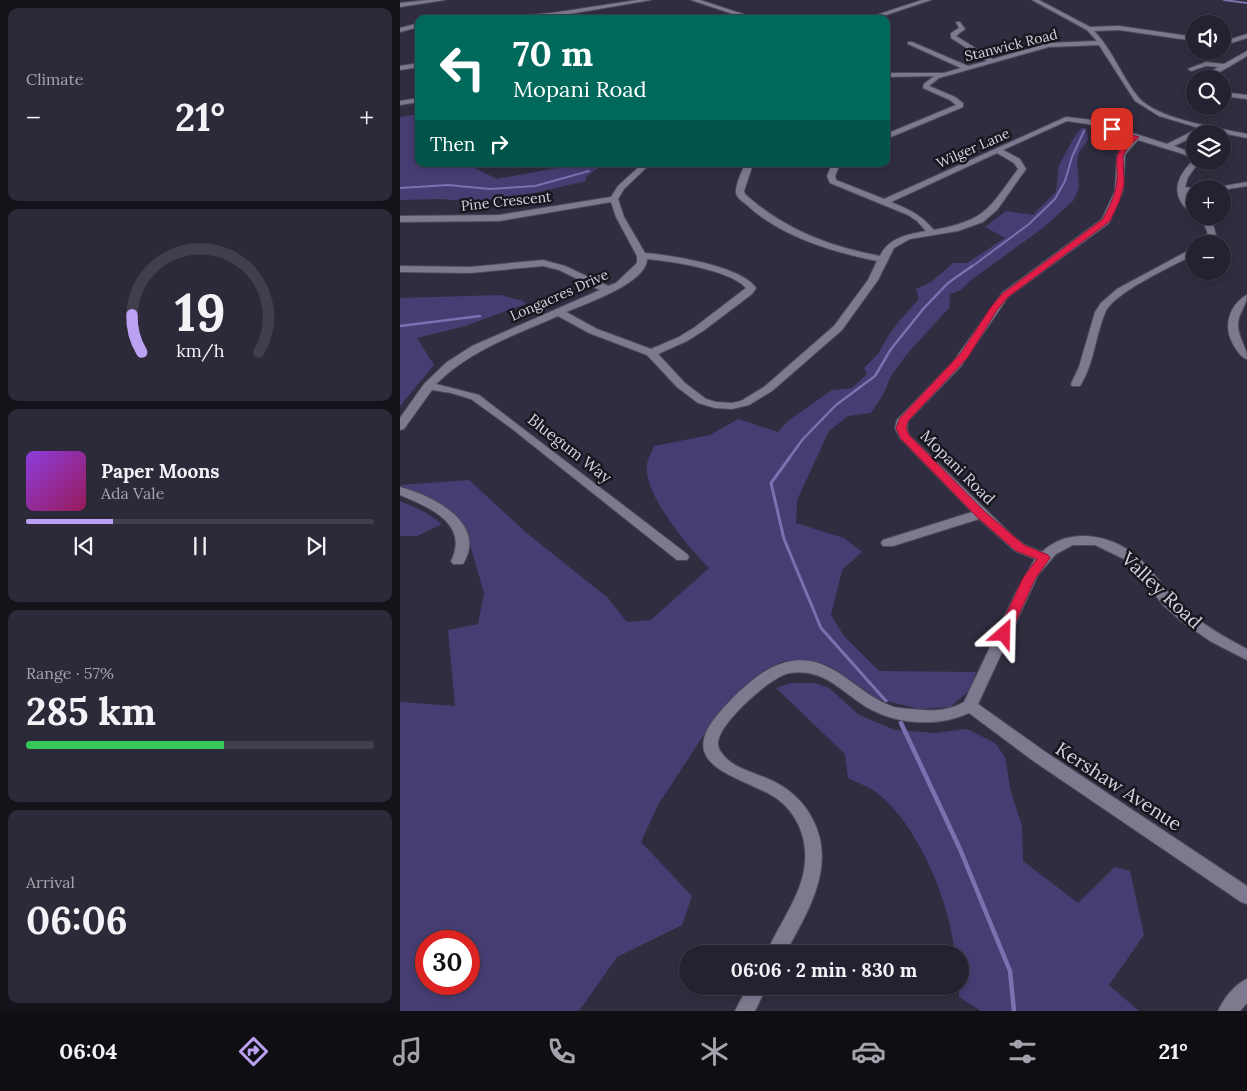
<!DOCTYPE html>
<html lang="en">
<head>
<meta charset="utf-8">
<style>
  body { margin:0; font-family:Lora,serif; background:#2c2a38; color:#f1f3f6; height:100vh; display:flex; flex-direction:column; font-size:19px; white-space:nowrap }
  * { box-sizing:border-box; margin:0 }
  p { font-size:16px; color:#a3a4ab }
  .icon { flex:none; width:28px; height:28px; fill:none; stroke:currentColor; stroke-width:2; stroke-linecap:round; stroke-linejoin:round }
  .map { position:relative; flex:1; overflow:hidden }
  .panel { display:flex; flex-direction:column; gap:8px; padding:8px; background:#14131a; width:400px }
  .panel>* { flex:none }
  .hud { position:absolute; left:15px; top:15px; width:475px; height:152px; border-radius:10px; box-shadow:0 2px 8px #0003,0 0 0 1px #413f4c; background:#00695c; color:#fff; overflow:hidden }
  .controls { position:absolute; left:786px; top:15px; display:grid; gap:10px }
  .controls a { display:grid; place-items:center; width:45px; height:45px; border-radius:50%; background:#242230; box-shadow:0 2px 8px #0003,0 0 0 1px #413f4c; font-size:25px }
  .speed { position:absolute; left:15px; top:930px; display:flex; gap:10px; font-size:25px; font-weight:700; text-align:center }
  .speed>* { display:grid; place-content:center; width:65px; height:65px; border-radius:50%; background:#242230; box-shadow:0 2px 8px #0003,0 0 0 1px #413f4c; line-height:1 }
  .speed .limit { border:8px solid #d22; background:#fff; color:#111 }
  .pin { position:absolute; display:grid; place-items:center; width:42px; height:42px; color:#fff; margin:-21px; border-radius:10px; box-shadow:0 2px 8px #0006 }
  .me { position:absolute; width:55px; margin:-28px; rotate:25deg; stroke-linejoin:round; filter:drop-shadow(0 0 4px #0008) }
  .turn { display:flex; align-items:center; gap:18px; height:105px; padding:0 15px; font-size:22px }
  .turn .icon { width:65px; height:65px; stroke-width:2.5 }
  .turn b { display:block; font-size:35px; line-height:42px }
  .then { display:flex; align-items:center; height:48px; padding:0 15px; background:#0003; gap:10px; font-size:19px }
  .big { font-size:38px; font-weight:700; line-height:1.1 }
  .panel .tile { flex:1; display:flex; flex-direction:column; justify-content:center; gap:8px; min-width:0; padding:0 18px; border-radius:10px; background:#2c2a38 }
  .panel .dial { align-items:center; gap:0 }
  .dial svg { height:130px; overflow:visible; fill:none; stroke:#413f4c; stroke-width:7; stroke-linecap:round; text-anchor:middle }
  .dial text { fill:#f1f3f6; stroke:none }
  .song { display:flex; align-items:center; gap:15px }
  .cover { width:60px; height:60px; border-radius:8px; background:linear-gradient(135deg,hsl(270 70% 55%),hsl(330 70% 35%)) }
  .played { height:5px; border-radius:2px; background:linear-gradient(90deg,#bca0f2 25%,#413f4c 25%) }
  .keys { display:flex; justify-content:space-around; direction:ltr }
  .heat { display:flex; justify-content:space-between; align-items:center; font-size:28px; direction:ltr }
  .charge { height:8px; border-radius:4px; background:linear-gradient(90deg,#34c759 57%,#413f4c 0) }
  .trip { position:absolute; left:279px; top:945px; width:290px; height:50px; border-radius:25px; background:#242230; box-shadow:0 2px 8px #0003,0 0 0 1px #413f4c; font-weight:700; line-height:50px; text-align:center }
  .tabs { display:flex; height:80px; justify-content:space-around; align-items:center; background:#0e0e13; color:#a3a4ab }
  .tabs .icon { width:35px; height:35px }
  .tabs .current { color:#bca0f2 }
  .tabs b { font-size:22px; color:#f1f3f6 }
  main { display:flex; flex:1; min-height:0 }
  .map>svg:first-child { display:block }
  .green { fill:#473d73; fill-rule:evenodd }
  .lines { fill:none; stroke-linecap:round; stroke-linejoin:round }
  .stream-far3 { stroke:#7b71b0; stroke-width:2 }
  .stream-far2 { stroke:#7b71b0; stroke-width:2.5 }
  .stream-far1 { stroke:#7b71b0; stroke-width:3 }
  .stream { stroke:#7b71b0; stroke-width:4.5 }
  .minor-casing { stroke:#4d4a5a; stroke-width:2 }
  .minor { fill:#7d7a90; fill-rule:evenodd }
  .route { fill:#e11d48; stroke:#92132f }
  .labels { text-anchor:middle; stroke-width:5; stroke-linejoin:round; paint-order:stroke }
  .far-street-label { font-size:14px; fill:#d4d3df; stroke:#18171f }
  .street-label { font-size:16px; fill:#d4d3df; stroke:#18171f }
  .near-street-label { font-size:19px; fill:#d4d3df; stroke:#18171f }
</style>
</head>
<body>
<main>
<section class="panel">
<div class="tile"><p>Climate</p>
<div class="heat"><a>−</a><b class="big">21°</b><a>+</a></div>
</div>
<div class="tile dial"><svg viewBox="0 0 100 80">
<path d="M14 69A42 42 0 1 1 86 69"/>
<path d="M14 69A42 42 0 0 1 8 46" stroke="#bca0f2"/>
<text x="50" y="56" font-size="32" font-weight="700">19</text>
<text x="50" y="72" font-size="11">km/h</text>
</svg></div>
<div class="tile">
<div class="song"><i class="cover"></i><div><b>Paper Moons</b><p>Ada Vale</p></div></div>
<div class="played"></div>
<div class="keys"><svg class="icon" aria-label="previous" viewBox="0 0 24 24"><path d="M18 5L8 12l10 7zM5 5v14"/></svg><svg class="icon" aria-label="pause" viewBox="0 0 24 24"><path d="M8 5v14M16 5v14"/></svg><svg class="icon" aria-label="next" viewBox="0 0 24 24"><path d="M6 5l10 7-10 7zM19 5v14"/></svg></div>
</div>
<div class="tile"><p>Range · 57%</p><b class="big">285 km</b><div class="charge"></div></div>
<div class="tile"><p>Arrival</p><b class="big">06:06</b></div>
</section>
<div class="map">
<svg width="847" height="1011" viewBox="0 0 847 1011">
  <rect width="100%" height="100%" fill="#302d40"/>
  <!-- green -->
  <g class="green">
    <path d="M19,114V164H67L97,179L178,164L202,165L186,177V181L134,193L76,202L41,199L0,200V117Z"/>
    <path d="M682,128H686L688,140L679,152L677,163L679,188L673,201L643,228L571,280L561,290L550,294L549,308L507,354L491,376L484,393L471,413L448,416L429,431L397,500L396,523L444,538L462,552L442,570L431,615L444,636L479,671L576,672L570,690L550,707L520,709L478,699L431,667L417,662L399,660L382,662L365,670L309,727L258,805L241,842L292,896L282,925L217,957L179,1011H0V702L55,706L48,630L78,624L84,593L64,524L49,510L0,485L69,480L129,535L208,598L227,622L251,620L309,568C290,549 242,493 247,464C248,458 252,452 254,446L310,435L338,419L378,432L388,421L432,390L452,388L467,374L464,368L478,354L488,336L500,320L519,299L516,289L531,282L553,263H567L605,238L585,227L606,211L633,215L656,192L659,165L675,136ZM26,941H69V984H26Z"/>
    <path d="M101,295L123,301L126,304L65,326L17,338L34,365L0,406V298Z"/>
    <path d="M0,501L25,512L42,524L17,536H0Z"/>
    <path d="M391,683H415L429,688L459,715L495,730L535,733L567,729L595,743L605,757L611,792L622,826L623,861L678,903L715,867L730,871L744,935L709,985L739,1011H581L559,997L560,954H555C550,902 518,824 476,792C468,786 457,783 448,778L445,754L376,688Z"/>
  </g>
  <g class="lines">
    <!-- stream-far3 -->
    <g class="stream-far3">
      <path d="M824,0L847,3"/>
      <path d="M0,188L48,185L90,189L135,186L189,171"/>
      <path d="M570,268L629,224L655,199L665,181L672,157L684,131"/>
    </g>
    <!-- stream-far2 -->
    <g class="stream-far2">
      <path d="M0,326L80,316"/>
      <path d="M389,458L403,439L436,405L475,376L491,349L524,308L548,283L572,266"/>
    </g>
    <!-- stream-far1 -->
    <path class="stream-far1" d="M390,457L371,483L384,539L421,628L486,701"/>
    <!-- stream -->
    <path class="stream" d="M501,723L560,849L610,971L614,1011"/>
    <defs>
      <g id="minor">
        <path d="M28,0H45L0,7V3Z"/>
        <path d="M237,0H251L152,17L78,19L152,13Z"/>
        <path d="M291,0H300L358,19H348Z"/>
        <path d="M522,0H531L474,19H464Z"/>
        <path d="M632,0H639L690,27L719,26L795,37V41L719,30L694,31C713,50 722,78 739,98C759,120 819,128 847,134V138L807,130L795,134V136L774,146L795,154V161H800L788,177L785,187L796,189L795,193H786L795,208V215C790,213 786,209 783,205C770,187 782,172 794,159L783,154L738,140L725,155L723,191L709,223L608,297L561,366L508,421L507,428L509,435L614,537L625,545L642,552C670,525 716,535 742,561C757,575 767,594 782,607C802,624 824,637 847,649V660L810,641L781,621L763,605L737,571L724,559L695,545H673L656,554L638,575L578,704L644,751L847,886V904L841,902L632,760L569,713C539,727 499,725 470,709C442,694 427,668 390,673C371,676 325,719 319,738C317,743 318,748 321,752C332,769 357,773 373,781C391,790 404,802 413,820C437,867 407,913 385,954H366C382,916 414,882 403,838C399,822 390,808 376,798C342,776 271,767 320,712C334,696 352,678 371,668C426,641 451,693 494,707C504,709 514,709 524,710C539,711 552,709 564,702L616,592L635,559L615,551L579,519L493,546H483L481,543L483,540L572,512L500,438L495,428L497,420L553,362L602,293L702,219L715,191L717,155L731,137L688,124L667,121L603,150L620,159L626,169L597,210L583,222L558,231L510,239L494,248L478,280L442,330L372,391L349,405L332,409L315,408L298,403L277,387L247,355L189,333L158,316C115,335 70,350 36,384L79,395L287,554L289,557L287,560H277L111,428L71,399L51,393L32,390L4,429L0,430V418L24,384L47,362L72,346L200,290L159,270L143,266L70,273L0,272V266L70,267L143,260L165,266L208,286L216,283L237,263V256L216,217L211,202L99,221L0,222V216L99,215L211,197L218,186L242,164H250L224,189L218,199L224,217L245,253C270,255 342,266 356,288L352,294L303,331L287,341L258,354L285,383L306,399L316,402L332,403L341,401L364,387L434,326L468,280L477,261C432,252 381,237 347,205C343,202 337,198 336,193C335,186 342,171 345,164H353L344,191L345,194C383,229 430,247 480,256C488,238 508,234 526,231L517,221L508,215L430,183L427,176L432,164H440L435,176L436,180L484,199L666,117L692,120L767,144L799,128L759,116L735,101L699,45L649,47L539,78L529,86L555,97L563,103V107L486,139V134L556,105L550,100L523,88L524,84L534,76L486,77V73H544L561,68L508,44V42H512L568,66L587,61L551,38V33L559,28L556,22H560L565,29L556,36L593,59L649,43L697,41L687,30ZM597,153L614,163L618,169C588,210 586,220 534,230C520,214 510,210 491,202ZM247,259C270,261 331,270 346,288L295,327L279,337L251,349L197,329L166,312C185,304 247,283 247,259Z"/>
        <path d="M19,23V27L0,32V28Z"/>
        <path d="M847,34V38L822,46V42Z"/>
        <path d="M847,51V56L808,79H800L818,67L806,66L791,71L788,69L806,62L824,64Z"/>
        <path d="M19,63V67L0,70V66Z"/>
        <path d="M822,92L847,95V99L822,96Z"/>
        <path d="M19,98V102L0,105V101Z"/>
        <path d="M847,182V186L822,190L807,189Z"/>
        <path d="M796,216H805L814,227L816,236L810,244H801L808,236C807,226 802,223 796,216Z"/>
        <path d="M795,247V254C775,265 712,293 705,313C695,337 694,364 680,386H672L671,384L679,367L695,312L701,303L717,289Z"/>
        <path d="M847,295C847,307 838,312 838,325C838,338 847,346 847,359C842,358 839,353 836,349C826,334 825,320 835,305C839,301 842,297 847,295Z"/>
        <path d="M0,487C33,496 88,523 63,564H53L51,561C70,523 28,507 0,495Z"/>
        <path d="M847,979V1003L840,1011H818C823,999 835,984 847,979Z"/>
        <path d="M348,986H367L355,1011H335Z"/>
      </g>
    </defs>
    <!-- minor casing -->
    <use href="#minor" class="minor-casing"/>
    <!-- minor -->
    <use href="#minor" class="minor"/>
  </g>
  <!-- route -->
  <path class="route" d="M709,128L739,137L728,147L723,156L724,185L719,202L710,221L608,297L597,310L568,357L508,421L506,428L509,435L585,512L624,545L648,555L650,558L635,579L610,634L608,637H599L597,634L623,578L637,559L616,551L577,517L501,439L496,428L500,418L561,353L591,307L602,294L703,219C708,209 714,199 716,187C721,163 708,158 731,137L709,130Z"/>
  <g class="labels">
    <!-- far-street labels -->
    <g class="far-street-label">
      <text transform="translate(611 45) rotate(-14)" y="5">Stanwick Road</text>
      <text transform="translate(573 148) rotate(-24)" y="5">Wilger Lane</text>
      <text transform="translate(106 201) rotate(-6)" y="5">Pine Crescent</text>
      <text transform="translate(159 295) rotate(-24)" y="5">Longacres Drive</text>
    </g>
    <!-- street labels -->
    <g class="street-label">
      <text transform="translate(170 448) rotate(38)" y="6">Bluegum Way</text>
      <text transform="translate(558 467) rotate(45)" y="6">Mopani Road</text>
    </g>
    <!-- near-street labels -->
    <g class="near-street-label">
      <text transform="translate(762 590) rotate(43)" y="7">Valley Road</text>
      <text transform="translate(719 786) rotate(33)" y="7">Kershaw Avenue</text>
    </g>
  </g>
</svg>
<div class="controls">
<a><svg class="icon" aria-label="sound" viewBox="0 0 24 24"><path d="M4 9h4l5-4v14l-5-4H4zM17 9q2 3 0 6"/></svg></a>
<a><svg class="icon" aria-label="search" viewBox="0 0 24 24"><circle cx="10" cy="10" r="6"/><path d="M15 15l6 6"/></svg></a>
<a><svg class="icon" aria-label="layers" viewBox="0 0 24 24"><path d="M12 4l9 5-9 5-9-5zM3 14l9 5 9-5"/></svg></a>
<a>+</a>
<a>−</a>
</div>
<div class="speed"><div class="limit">30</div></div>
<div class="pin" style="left:712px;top:129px;background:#d93025"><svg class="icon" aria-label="arrive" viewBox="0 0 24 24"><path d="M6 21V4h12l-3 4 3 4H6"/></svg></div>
<svg class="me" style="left:604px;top:634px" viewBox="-20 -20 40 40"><path d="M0-17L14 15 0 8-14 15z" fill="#e11d48" stroke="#fff" stroke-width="4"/></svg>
<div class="trip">06:06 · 2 min · 830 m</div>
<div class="hud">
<div class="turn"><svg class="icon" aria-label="left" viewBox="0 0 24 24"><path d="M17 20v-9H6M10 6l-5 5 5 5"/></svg><div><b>70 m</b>Mopani Road</div></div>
<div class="then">Then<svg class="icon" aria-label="right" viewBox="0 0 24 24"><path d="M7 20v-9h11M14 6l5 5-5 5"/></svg></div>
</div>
</div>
</main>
<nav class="tabs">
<b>06:04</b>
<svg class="icon current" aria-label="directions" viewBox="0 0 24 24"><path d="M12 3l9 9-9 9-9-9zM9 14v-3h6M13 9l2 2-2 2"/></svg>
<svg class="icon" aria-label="music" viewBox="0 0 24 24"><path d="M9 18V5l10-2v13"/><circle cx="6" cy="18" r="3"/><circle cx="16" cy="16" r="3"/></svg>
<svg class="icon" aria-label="phone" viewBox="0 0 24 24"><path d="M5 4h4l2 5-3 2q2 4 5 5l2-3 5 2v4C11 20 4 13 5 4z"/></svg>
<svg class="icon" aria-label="climate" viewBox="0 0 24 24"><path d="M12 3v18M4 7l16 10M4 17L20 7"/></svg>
<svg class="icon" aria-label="car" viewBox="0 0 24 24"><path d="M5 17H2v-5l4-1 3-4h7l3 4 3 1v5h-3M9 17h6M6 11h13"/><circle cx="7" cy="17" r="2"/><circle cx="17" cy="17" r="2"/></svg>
<svg class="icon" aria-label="filters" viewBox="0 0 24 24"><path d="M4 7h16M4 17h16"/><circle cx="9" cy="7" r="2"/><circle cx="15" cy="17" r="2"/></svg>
<b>21°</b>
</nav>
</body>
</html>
